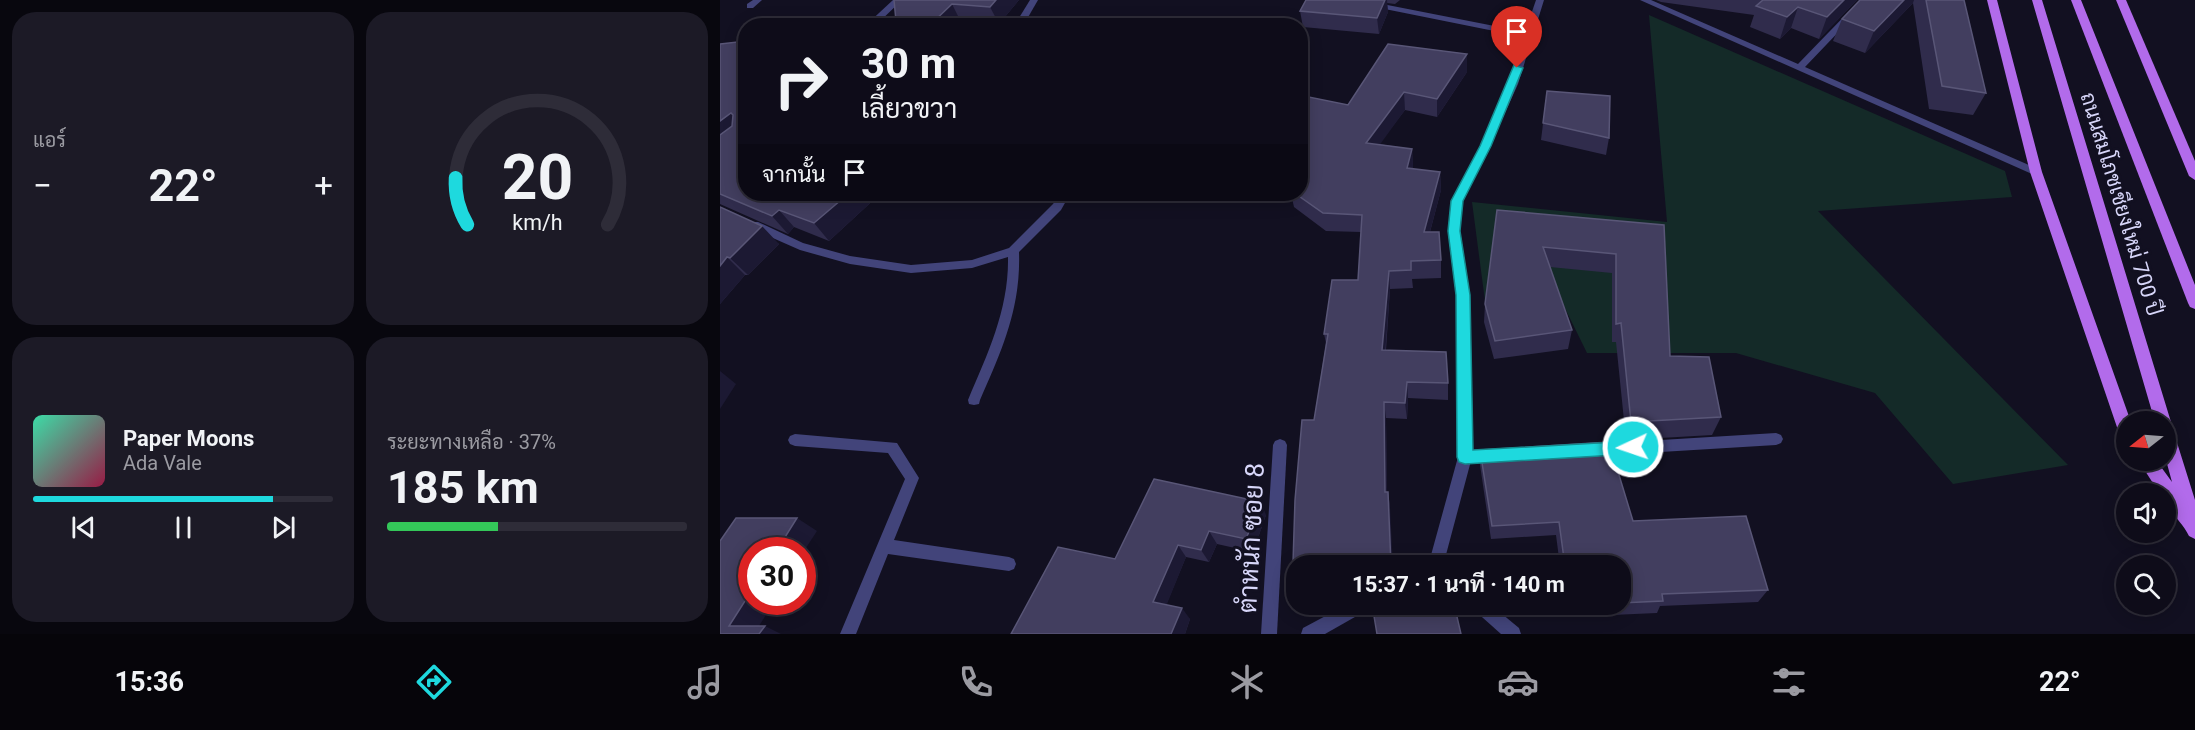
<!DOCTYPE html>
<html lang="th">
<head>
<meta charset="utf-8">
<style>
  body { margin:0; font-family:Roboto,Sarabun,sans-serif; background:#1c1a26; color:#f1f3f6; height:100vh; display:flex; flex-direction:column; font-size:22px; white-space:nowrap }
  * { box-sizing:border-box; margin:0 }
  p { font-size:20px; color:#9b9ba2 }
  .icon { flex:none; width:33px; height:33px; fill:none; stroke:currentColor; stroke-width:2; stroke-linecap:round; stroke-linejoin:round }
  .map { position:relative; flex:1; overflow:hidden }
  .sheet { display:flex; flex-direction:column; gap:12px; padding:12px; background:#08070e; width:720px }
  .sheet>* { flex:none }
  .banner { position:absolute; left:18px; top:18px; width:570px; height:183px; border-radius:24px; box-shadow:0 3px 15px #0003,0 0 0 2px #2e2c38; background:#0e0c19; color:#f1f3f6; overflow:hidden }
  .needle { width:39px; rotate:253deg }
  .tools { position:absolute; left:1396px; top:411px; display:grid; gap:12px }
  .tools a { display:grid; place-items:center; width:60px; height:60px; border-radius:50%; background:#0e0c19; box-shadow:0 3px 15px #0003,0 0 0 2px #2e2c38; font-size:30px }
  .speed { position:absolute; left:18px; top:537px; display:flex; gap:12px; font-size:30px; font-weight:700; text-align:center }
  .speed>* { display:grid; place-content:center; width:78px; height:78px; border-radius:50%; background:#0e0c19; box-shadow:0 3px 15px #0003,0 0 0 2px #2e2c38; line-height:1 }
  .speed .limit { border:9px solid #d22; background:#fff; color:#111 }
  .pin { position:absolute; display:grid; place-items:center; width:51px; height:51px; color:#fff; margin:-62px -26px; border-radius:50% 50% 50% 0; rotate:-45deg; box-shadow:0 0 6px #0007 }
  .pin .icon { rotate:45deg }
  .me { position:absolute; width:66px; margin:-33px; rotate:267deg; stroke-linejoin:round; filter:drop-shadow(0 0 4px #0008) }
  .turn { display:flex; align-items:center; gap:21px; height:126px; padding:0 24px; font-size:27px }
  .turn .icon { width:78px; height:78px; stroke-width:2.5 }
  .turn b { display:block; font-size:42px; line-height:51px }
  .then { display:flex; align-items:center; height:57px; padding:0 24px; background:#0003; gap:12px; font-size:22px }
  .big { font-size:45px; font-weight:700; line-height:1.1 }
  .sheet .widget { flex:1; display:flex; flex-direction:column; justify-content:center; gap:9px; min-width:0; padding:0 21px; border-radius:24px; background:#1c1a26 }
  .sheet .dial { align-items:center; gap:0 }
  .dial svg { height:156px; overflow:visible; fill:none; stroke:#2e2c38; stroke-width:7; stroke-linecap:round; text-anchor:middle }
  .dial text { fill:#f1f3f6; stroke:none }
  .song { display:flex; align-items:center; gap:18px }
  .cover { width:72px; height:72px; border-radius:9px; background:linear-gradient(135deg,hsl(160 70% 55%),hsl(340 70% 35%)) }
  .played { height:6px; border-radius:3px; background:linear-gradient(90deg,#1ed9de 80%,#2e2c38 80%) }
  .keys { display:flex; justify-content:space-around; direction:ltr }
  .heat { display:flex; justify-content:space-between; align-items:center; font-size:33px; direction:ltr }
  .charge { height:9px; border-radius:4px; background:linear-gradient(90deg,#34c759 37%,#2e2c38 0) }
  .sheet .tiles { flex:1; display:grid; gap:12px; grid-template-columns:repeat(2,1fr) }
  .trip { position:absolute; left:566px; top:555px; width:345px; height:60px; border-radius:24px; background:#0e0c19; box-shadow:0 3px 15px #0003,0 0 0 2px #2e2c38; font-weight:700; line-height:60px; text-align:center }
  .dock { display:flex; height:96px; justify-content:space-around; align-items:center; background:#06050a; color:#9b9ba2 }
  .dock .icon { width:42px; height:42px }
  .dock .selected { color:#1ed9de }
  .dock b { font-size:27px; color:#f1f3f6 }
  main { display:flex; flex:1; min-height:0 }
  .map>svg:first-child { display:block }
  .green { fill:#142a28 }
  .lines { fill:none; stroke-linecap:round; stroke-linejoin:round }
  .minor { fill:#42447a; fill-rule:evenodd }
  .primary { fill:#b26beb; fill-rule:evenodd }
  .wall { fill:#302c4c }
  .shaded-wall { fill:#1c1933 }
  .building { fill:#423e5f; stroke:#595677; stroke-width:1.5 }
  .route { fill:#1ed9de; stroke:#148d90; stroke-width:1.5 }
  .labels { text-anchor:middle; stroke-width:6; stroke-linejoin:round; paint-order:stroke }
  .street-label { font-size:21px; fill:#d7d6f9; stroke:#121021 }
  .near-street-label { font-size:26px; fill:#d7d6f9; stroke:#121021 }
</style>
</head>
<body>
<main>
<section class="sheet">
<div class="tiles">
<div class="widget"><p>แอร์</p>
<div class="heat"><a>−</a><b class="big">22°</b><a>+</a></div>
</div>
<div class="widget dial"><svg viewBox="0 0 100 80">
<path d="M14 69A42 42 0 1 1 86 69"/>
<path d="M14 69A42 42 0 0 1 8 45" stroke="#1ed9de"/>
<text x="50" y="56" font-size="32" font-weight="700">20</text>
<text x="50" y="72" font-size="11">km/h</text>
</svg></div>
<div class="widget">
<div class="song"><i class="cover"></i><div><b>Paper Moons</b><p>Ada Vale</p></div></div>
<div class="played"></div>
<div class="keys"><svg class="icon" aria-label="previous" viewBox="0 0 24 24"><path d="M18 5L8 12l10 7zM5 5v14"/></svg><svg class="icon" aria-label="pause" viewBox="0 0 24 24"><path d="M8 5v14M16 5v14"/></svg><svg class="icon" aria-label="next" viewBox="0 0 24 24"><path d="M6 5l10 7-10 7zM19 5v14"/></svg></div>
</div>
<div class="widget"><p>ระยะทางเหลือ · 37%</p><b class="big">185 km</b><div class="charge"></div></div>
</div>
</section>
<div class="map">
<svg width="1475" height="634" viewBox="0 0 1475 634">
  <rect width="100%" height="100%" fill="#121021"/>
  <!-- green -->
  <path class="green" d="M929,15L1285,171L1292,197L1098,211L1348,465L1233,484L1155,393L1016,353H867L838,294L765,301L752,202L947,222Z"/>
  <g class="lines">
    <!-- minor -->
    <g class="minor">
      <path d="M33,0H42L33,8H27V4Z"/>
      <path d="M173,0H182L155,26H145Z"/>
      <path d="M310,0H318L303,26H294Z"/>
      <path d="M626,0H642L805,32L816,0H824L798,84L770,146L742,201L739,231L749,295L752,457L723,566H708L738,457L737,295L729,231L732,201L760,146L788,84L804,37L630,2Z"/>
      <path d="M920,0H931L1078,64L1140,0H1149L1085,67L1320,170L1321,172L1316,175L1312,174Z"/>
      <path d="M340,194H350L341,210L299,252C301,308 282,350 260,400L259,404L254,405L249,404L248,400C268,353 289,309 288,257L252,268L191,273L130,264L80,250L30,228L29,225L30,222H38L83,243L130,256L191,265L252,260L289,248L333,204Z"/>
      <path d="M1056,433L1061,435L1063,439L1061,443L1056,445L875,456L870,454L868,450L870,446L875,444Z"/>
      <path d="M75,434L177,443L199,478L174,540L289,557L294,559L296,564L294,569L289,571L168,554L136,634H120L185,479L168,453L75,446L70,444L68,440L70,436Z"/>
      <path d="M560,439L565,441L567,445L557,634H541L553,445L555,441Z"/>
      <path d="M628,604H652L649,609L605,634H581L583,628Z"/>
      <path d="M750,604H770L799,628L801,634H781L753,609Z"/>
    </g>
    <!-- primary -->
    <g class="primary">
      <path d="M1267,0H1277L1322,172L1411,422H1407V440L1401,438L1399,433L1310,172Z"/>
      <path d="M1312,0H1322L1451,422L1449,427L1454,433L1475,500V539L1469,536C1462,521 1446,511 1446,494H1440L1418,460H1436L1452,482L1446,460V422H1435Z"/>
      <path d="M1351,0H1361L1475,285V309L1470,307L1468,303Z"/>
      <path d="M1396,0H1406L1475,161V180L1469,176Z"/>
    </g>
  </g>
  <!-- wall -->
  <g class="wall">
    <path d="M174,0H299L279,24L241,22L176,21Z"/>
    <path d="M586,0H680L675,4L667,3L668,12L659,34L583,27L580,11Z"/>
    <path d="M936,0H1137L1099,39L1071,28L1060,39L1030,27L1034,15L941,2Z"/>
    <path d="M1140,0H1244L1266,93L1253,115L1209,109L1193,3L1145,53L1113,41L1122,19Z"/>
    <path d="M0,44L26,194H160L109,241L74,227L68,234L0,204Z"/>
    <path d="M747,72L717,117L685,110L659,144L692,149L693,169L720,172L721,190L710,232L721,260V278L692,279L693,288L670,289L666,350L728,383V400L688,398L687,419L666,418L667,492H668L670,507L594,420L606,343L604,334L638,280L641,232L606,231L574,207L571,194H580V113L628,105Z"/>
    <path d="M827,91L889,138L886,155L821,140Z"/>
    <path d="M0,207L59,244L28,275H25L0,304Z"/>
    <path d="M777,210L944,225L950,356L1001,417L992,435L906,440L896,342H892V273L830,267L852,330L848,349L774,359L764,322L765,304Z"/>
    <path d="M760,450L913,521L1048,590L1038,602L940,606L937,613L847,617L845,604H900V566H840L836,535L771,539L760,465Z"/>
    <path d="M546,515L533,552L497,544L489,562L466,557L446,605L470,619L465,634H291L395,559Z"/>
  </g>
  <!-- shaded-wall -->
  <g class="shaded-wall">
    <path d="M276,0H299L279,24L270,7Z"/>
    <path d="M665,0H667L668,12L659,34L657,18Z"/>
    <path d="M1124,0H1137L1099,39L1107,17Z"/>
    <path d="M1184,0H1194L1193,3L1145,53L1154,31Z"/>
    <path d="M232,4L241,22L237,26H209Z"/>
    <path d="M1078,7L1071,28L1060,39L1067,17Z"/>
    <path d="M747,54V72L717,117V99Z"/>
    <path d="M684,92L685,110L648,161L646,143Z"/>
    <path d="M11,113L26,130L0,150V121Z"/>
    <path d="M692,149L693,167L688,186L687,168Z"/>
    <path d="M720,172L721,190L705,250L704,232Z"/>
    <path d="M128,194H160L109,241L94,223Z"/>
    <path d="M59,210L74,227L68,234L52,216Z"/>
    <path d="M42,226L59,244L28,275L10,258Z"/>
    <path d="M7,257L25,275L0,304V266Z"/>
    <path d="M669,271L670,289L664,367L662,350Z"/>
    <path d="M0,371L16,384L0,409Z"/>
    <path d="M687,382L688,398L687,419L685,403Z"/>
    <path d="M664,402L666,418L667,507L665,492Z"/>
    <path d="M668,492L670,507L673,566H671Z"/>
    <path d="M541,502L546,515L533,552L526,539Z"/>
    <path d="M77,518L97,531L82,554V550H57Z"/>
    <path d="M489,531L497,544L489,562L481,550Z"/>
    <path d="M458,545L466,557L443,614L433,602Z"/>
    <path d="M645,560L646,566H633Z"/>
    <path d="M32,590V602H54L34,634L9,626Z"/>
    <path d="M576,593V603L572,594Z"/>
    <path d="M462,608L470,619L465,634H451Z"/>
    <path d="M45,626L61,634H39Z"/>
  </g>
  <!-- building -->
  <g class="building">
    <path d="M174,0H276L270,7L232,4L209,26H143L176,21Z"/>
    <path d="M586,0H665L657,18L580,11Z"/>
    <path d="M1043,0H1124L1107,17L1078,7L1067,17L1036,6Z"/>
    <path d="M1140,0H1184L1154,31L1122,19Z"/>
    <path d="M1206,0H1244L1266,93L1222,86Z"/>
    <path d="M26,41V194H128L94,223L59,210L52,216L0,194V135L12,126L13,115L11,113L0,121V44Z"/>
    <path d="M668,44L747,54L717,99L684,92L646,143L692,149L687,168L720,172L704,232H719L721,260L691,261V270L669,271L662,350L726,352L728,383L687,382L685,403L664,402L665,492H668L671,566H646L645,560L633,566H576V593L572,594L575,500L582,420H594L608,334H604L612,280H638L642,215L603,213L576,194H580V157L582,153H580V113L589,97L628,105Z"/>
    <path d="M827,91L890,96L889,138L823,123Z"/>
    <path d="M0,207L42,226L10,258L7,257L0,266Z"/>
    <path d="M777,210L944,225L950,356L989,357L1001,417L911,422L901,323L896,324V254L823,247L852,330L775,341L765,304Z"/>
    <path d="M889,442L913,521L1026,516L1048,590L942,594L943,601L900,603V566H845L839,522L772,526L760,450Z"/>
    <path d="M434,479L541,502L526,539L489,531L481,550L458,545L433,602L462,608L451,634H291L338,547L395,559Z"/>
    <path d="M16,518H77L57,550H32V590L9,626H45L39,634H0V541Z"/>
    <path d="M652,604H734L741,634H657Z"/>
  </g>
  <!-- route -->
  <path class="route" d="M794,65L803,68L771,146L743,201L740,231L750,295L753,450L913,441L918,443L920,447L918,452L913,454L745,464L739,462L737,457L736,295L728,231L731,201L760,146Z"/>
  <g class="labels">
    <!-- street labels -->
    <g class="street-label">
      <text transform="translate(1401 204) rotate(73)" y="7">ถนนสมโภชเชียงใหม่ 700 ปี</text>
    </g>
    <!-- near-street labels -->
    <g class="near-street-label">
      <text transform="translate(531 538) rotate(-87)" y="9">ตำหนัก ซอย 8</text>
    </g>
  </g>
</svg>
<div class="tools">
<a><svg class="needle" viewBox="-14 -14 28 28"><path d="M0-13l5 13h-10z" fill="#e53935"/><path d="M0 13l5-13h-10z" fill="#9b9ba2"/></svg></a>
<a><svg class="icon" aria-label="sound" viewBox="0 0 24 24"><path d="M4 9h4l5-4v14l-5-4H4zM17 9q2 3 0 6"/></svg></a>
<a><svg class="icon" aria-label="search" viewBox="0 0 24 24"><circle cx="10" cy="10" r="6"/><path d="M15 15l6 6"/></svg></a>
</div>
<div class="speed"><div class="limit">30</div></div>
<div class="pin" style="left:797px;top:68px;background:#d93025"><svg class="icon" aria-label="arrive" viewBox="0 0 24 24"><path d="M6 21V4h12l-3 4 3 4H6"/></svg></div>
<svg class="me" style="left:913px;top:447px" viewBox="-20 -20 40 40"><circle r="17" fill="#1ed9de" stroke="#fff" stroke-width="3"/><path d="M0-11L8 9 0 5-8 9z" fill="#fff"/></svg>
<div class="trip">15:37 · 1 นาที · 140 m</div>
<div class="banner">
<div class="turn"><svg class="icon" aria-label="right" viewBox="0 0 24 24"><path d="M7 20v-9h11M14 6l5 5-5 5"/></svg><div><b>30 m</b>เลี้ยวขวา</div></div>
<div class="then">จากนั้น<svg class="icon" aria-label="arrive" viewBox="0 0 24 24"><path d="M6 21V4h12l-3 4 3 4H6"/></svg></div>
</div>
</div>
</main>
<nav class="dock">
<b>15:36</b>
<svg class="icon selected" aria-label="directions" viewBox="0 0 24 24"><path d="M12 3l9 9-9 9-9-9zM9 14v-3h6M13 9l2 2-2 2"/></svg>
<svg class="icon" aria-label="music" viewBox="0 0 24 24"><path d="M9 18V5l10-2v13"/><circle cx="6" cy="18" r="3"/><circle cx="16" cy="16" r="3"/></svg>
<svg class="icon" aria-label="phone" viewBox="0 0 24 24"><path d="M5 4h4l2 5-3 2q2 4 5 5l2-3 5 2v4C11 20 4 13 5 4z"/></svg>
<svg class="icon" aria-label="climate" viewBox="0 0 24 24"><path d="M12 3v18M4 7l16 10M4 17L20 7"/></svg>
<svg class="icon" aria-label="car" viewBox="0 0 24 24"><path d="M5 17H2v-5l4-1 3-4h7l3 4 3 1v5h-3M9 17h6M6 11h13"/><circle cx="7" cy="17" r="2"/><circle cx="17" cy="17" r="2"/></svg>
<svg class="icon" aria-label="filters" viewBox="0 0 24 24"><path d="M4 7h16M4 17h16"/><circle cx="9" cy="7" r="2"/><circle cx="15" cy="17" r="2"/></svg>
<b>22°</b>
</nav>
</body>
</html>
